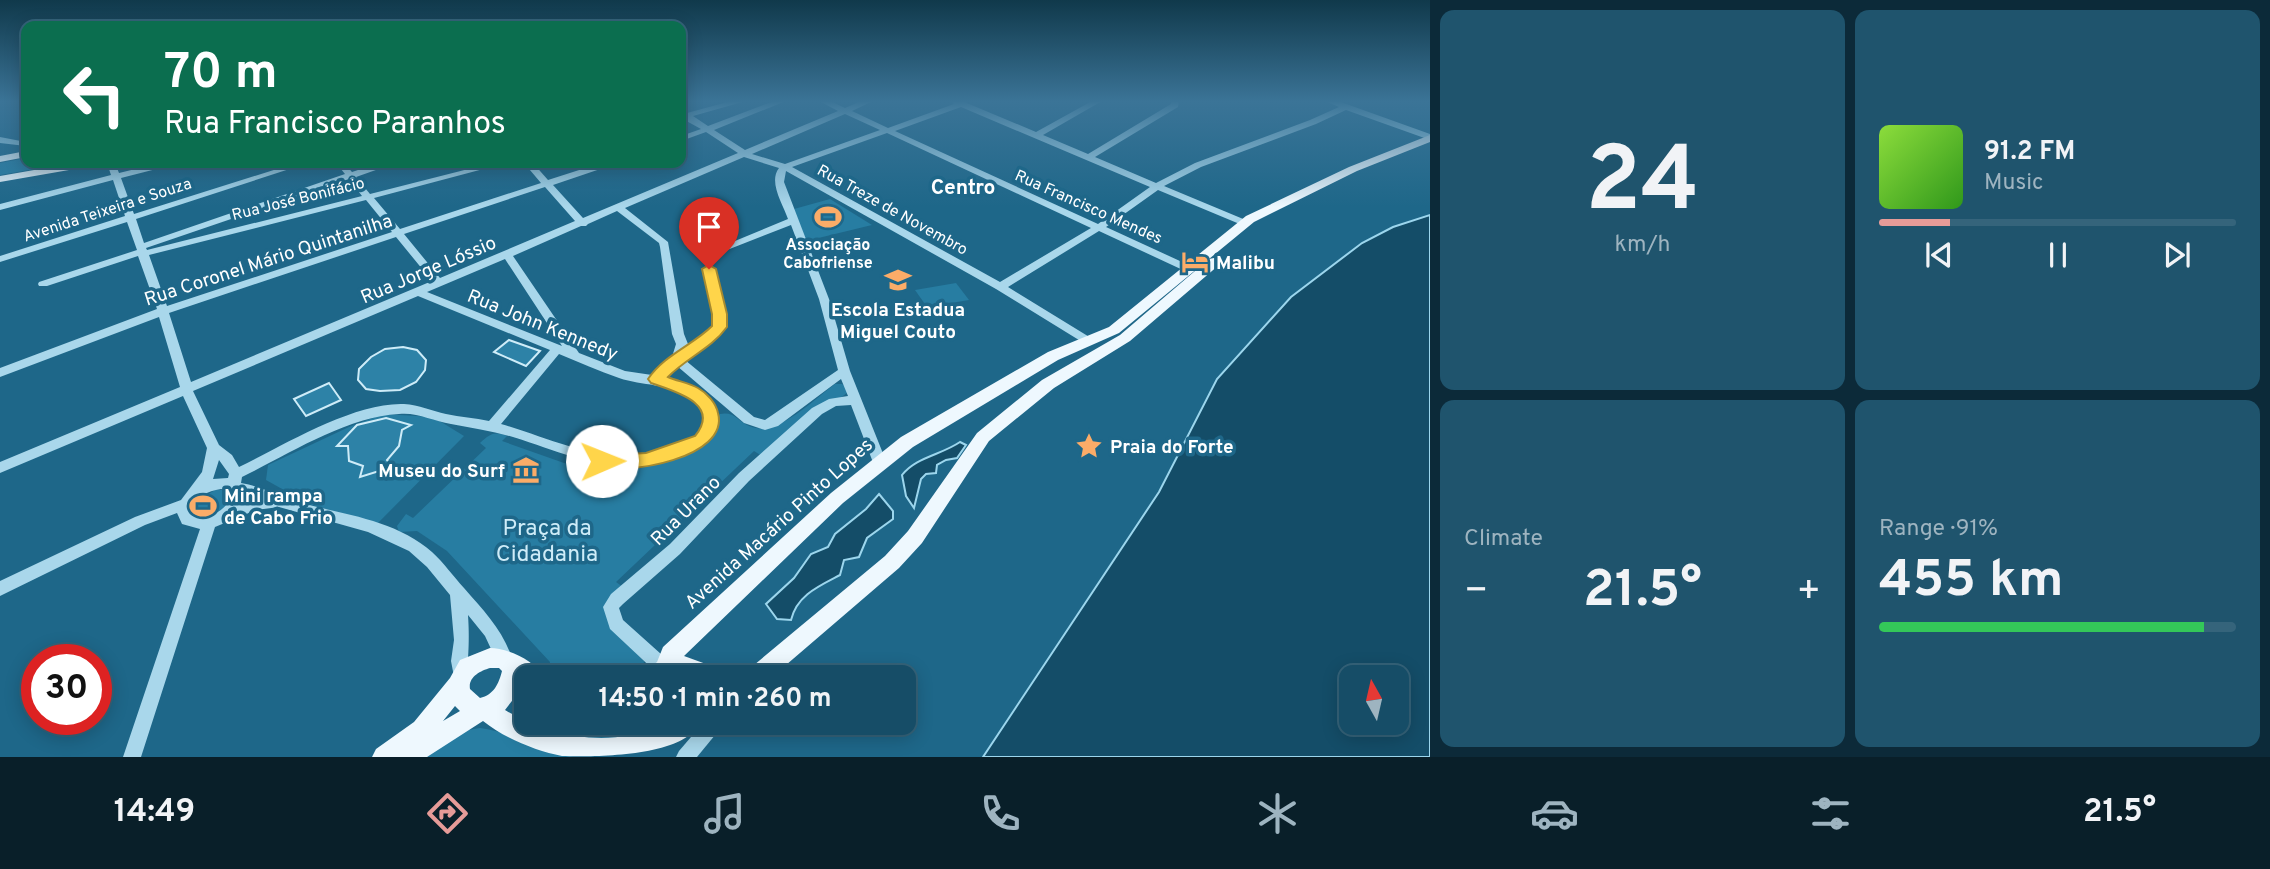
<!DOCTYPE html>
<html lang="en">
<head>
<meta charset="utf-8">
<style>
  body { margin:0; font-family:Overpass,sans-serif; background:#1f546d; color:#f1f3f6; height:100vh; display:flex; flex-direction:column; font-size:26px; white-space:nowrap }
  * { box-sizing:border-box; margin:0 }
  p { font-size:23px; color:#9eb4c0 }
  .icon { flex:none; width:38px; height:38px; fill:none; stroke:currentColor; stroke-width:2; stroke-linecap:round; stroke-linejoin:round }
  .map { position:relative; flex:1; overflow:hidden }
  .side { display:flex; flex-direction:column; gap:10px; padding:10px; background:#0c2a39; width:840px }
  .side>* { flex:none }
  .banner { position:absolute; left:21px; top:21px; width:665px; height:147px; border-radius:14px; box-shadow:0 4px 18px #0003,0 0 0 2px #35647b; background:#0b6e4f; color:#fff; overflow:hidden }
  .needle { width:46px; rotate:352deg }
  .tools { position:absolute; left:1339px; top:665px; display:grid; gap:14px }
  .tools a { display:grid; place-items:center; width:70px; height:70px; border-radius:14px; background:#164d67; box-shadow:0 4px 18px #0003,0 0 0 2px #35647b; font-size:35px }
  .speed { position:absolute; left:21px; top:644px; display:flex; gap:14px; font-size:35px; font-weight:700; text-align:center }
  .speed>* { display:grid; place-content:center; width:91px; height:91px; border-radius:50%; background:#164d67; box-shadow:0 4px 18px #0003,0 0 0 2px #35647b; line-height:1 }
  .speed .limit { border:10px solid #d22; background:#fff; color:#111 }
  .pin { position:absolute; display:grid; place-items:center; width:60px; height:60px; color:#fff; margin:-72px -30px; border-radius:50% 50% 50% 0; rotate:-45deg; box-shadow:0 0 7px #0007 }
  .pin .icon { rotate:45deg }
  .me { position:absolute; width:77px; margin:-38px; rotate:89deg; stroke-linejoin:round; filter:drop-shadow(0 0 5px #0008) }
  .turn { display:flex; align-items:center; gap:24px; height:147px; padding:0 28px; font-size:32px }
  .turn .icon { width:91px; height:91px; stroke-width:2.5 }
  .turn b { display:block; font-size:49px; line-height:60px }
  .big { font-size:52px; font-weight:700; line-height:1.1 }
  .side .tile { flex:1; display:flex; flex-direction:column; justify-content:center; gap:10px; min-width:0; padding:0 24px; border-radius:14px; background:#1f546d }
  .side .dial { align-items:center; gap:0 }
  .dial b { font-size:91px; line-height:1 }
  .song { display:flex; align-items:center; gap:21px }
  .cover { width:84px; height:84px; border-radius:10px; background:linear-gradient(135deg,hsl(90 70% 55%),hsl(110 70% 35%)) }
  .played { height:7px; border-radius:4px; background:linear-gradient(90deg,#e69b98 20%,#35647b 20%) }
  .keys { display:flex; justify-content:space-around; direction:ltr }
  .heat { display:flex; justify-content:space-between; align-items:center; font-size:38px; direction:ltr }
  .charge { height:10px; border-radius:5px; background:linear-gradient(90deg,#34c759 91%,#35647b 0) }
  .side .tiles { flex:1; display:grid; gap:10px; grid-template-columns:repeat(2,1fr) }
  .trip { position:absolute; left:514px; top:665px; width:402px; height:70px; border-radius:14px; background:#164d67; box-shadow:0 4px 18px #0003,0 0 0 2px #35647b; font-weight:700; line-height:70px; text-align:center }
  .dock { display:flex; height:112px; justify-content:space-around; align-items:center; background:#091f29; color:#9eb4c0 }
  .dock .icon { width:49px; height:49px }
  .dock .on { color:#e69b98 }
  .dock b { font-size:32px; color:#f1f3f6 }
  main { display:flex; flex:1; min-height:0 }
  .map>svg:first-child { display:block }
  .green { fill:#277da2 }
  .water { fill:#144d68; stroke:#9cd6ed; stroke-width:2; fill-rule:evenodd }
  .building { fill:#2d82a7; stroke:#ceecf8; stroke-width:2 }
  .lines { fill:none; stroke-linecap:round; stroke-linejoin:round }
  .minor { fill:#a9d7eb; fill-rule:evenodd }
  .major { fill:#eef8fe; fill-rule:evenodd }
  .route { fill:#ffd54a; stroke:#a68a30; stroke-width:2 }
  .labels { text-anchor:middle; stroke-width:7; stroke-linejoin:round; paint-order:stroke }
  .far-street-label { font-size:16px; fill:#fff; stroke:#1e6789 }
  .far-poi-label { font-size:16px; font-weight:bold; fill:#fff; stroke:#1e6789 }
  .street-label { font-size:19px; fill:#fff; stroke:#1e6789 }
  .poi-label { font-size:19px; font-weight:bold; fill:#fff; stroke:#1e6789; text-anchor:start }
  .far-district-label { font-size:21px; font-weight:bold; fill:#fff; stroke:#1e6789 }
  .near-park-label { font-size:23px; fill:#ceecf8; stroke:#1e6789 }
</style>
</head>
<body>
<main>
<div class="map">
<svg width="1430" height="757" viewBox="0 0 1430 757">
  <rect width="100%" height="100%" fill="#1e6789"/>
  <!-- green -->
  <g class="green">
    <path d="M26,158V163H69L0,175V163Z"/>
    <path d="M830,199L872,225L806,241L794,209Z"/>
    <path d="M956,283L969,300L927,307L915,290Z"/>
    <path d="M835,384H842L847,388V393L762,456L754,451L616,582L623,587L606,606C606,630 629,645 644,661L643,671L637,677H548L550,662L447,551L417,531L399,532L397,526L406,514L413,518L486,448L480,443C490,434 494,431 507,436L502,441L564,463L602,471L604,464L677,456L720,414C734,411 738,421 749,426C777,438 813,400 835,384Z"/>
    <path d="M383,414L433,417L464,436L377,524L309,504L266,480L268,465L349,427Z"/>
    <path d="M215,490H222L230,497C227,514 211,517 196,517L191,509L194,503Z"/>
    <path d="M529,723H567L575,728H614L624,723H658L664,730L632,743L577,740Z"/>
    <path d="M480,728C513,732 541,751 573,757H421L462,731Z"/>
  </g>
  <!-- water -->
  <g class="water">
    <path d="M1430,215V757H983L1159,492L1217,379L1291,297L1362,243L1393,227ZM1351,677H1396V723H1351Z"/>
    <path d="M960,442L966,445L957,458L946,460L937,465L936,473L926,474L921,479L914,508L906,496L902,475C916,457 941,455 960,442Z"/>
    <path d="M879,494L893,511V519L867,538L859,557L844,560L840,575C819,586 797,595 791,620L777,619L766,604L794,578L811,554L828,547L835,534L866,509Z"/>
  </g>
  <!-- building -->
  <g class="building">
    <path d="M509,340L540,351L526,366L494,352Z"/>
    <path d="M403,347L417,350L426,360L425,370L416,382L400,390L380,391L366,389L358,380L359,369L371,357L385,349Z"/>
    <path d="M329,383L341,400L306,416L294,399Z"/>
    <path d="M386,418L411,425L402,430L399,446L387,460L392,467L360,477L363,466L349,461L348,446H337L357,425Z"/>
  </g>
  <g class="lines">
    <!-- minor -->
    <g class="minor">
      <path d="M731,101H746L693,116L708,126L774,101H786L714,130L745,150L838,111L819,101H830L845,108L861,101H873L852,111L888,128L954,104L950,101H962L1036,132L1092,101H1102L1043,135L1088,154L1171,104V101H1179L1178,107L1095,157L1156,183L1195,163L1310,120L1339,107L1325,101H1338L1430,134V140L1346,110L1316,124L1201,167L1164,186L1248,221V225H1242L1158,190L1106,227L1193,267L1194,269L1193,271H1185L1099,231L1008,287L1091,338L1093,341L1091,344L1087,345L996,289L786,171L784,182L829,299L850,371L886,461L884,465H874L851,405L836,406L822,414L749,481L680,554L623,604L619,608L623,620L671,663L673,669L671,675L665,677L659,675L610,629L603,607L611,594L670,544L739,473L812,408L829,399L848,396L841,379L778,426L765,430L744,423L677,366L664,378C687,385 730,400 715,431C711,439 705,446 697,450C627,485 580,458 513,437C492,431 472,428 451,424C433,421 417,412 399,414C346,417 289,454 242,477L241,483C261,486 278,497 297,502C342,514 396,520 432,552C444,563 453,576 464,588C484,611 502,629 512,658L510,664L504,666L498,664L485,636L468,615C469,630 469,643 468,658C467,667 471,673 467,682L461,684L455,682L451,661L454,640L450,595L427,567L409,551L368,532L279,507L256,510L215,527L141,757H123L200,529L182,524L177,513L145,525L0,596V581L135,517L181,500L202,472L207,448L183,396L0,473V462L180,387L159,317L0,377V368L157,309L138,256L47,286H39L38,284L39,282L137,250L127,222L0,262V256L125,216L113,180L0,210V204L111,175L107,163H115L119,173L160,163H173L172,165L121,178L134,214L296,163H308L136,219L144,243L345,174L336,163H344L352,172L379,163H391L390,165L356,177L370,194L492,163H506L374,198L400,229L541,183L524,163H533L548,180L601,163H613L612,165L553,185L583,218L738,153L706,132L681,141V136L701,129L681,118V110L687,113ZM961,107L1150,187L1098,224L895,131ZM845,114L880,130L785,164L752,154ZM887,133L1091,228L1000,282L792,167ZM744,157L779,168C768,182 783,204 788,219L718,248L719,250H727L791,225L819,299L838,370L765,420L754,417L685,360L707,347L726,327V314L714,269L709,266L704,269L714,314V326L699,341L686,348L688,344L684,334L668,242L625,208ZM349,179L362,196L147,250L146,248ZM545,187L575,221L440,278L404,234ZM366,200L392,232L167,306L149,255ZM617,211L659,243L660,247L672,334L676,344L672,357L652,375L625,371L579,353L513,256L581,226H586L588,224ZM396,237L432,281L191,382L169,313ZM505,259L562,346L427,292ZM418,296L550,350L489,421C475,418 460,417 446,414C432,411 419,405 404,404C354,402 284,445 239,467L232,455L219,445L193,391ZM559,354C579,362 599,371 619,378C643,386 668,383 690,398C700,404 706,412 704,424C702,437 687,443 677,447C612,471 562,442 501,424ZM219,460L229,474L228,478L213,479ZM221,489L230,491L232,496C224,512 210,519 193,516L190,510C197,497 207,491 221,489ZM246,495L257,498L243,503Z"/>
      <path d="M0,137L26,142V146L0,143Z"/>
      <path d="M703,723H723L720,729L697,757H676L679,751Z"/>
    </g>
    <!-- major -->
    <g class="major">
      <path d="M1430,135V142L1357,171L1254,222L1119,333L1058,360L913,447L843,503L684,656L706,664L715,677H644L647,670L657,662L663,647L831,493L901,437L1048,352L1109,327L1246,216L1349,167Z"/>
      <path d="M26,151V157L0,162V156Z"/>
      <path d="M74,163H98L92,166L0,182V176Z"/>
      <path d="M1214,258L1219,259V265L1130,341L1054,388L989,441L922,543L899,568L772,677H745L748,670L885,556L908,531L977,433L1042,380L1120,335L1209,259Z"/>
      <path d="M490,648C507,648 536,661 543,677H527V685L521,682L515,697L505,710C540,731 587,744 630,735C654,731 675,718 698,724C684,757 593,757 562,756C536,751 504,738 483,721L427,757H372L376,749L414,722L450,678L460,660ZM490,668H499L502,671C499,683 494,695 480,698L470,689C468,677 480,671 490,668ZM455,706L460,711L443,721Z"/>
      <path d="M569,723H607L604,731C593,736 583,736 572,731Z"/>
    </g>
  </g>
  <!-- sky -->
  <linearGradient id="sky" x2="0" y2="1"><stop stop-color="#10394b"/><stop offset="0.49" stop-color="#3b7497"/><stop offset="1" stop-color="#3b7497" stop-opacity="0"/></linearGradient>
  <rect width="1430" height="207" fill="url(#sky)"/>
  <!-- route -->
  <path class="route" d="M709,265L716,269L727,314V327C711,349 686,358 668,377C677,381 689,383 698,388C707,393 716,403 718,413C730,458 626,476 596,466L593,461L596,456L646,453L695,436C722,403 673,391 651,383L648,379C664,355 693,345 712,326V314L702,269Z"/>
  <!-- icons -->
  <defs>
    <symbol id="stadium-bare" viewBox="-9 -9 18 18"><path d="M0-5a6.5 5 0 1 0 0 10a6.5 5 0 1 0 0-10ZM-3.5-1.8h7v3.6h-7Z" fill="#fbac68" stroke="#1e6789" stroke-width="2.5" paint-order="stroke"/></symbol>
    <symbol id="hotel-bare" viewBox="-9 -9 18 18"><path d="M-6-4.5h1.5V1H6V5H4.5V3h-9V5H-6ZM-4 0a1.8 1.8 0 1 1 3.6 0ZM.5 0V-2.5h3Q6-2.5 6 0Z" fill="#fbac68" stroke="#1e6789" stroke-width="2.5" paint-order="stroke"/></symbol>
    <symbol id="school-bare" viewBox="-9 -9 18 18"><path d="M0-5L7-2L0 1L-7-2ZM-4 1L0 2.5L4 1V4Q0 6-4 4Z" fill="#fbac68" stroke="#1e6789" stroke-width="2.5" paint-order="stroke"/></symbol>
    <symbol id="sight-bare" viewBox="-9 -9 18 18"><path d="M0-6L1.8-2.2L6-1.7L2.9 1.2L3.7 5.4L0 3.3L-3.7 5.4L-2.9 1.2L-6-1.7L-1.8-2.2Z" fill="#fbac68" stroke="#1e6789" stroke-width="2.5" paint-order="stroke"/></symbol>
    <symbol id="museum-bare" viewBox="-9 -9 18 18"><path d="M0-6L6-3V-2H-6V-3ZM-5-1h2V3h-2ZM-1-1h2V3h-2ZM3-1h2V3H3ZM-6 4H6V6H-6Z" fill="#fbac68" stroke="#1e6789" stroke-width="2.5" paint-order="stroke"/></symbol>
  </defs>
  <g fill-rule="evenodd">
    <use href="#stadium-bare" x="809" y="198" width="38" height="38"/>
    <use href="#hotel-bare" x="1176" y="243" width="38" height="38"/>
    <use href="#school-bare" x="879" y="261" width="38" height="38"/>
    <use href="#sight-bare" x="1070" y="427" width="38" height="38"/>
    <use href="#museum-bare" x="507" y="451" width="38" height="38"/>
    <use href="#stadium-bare" x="184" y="487" width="38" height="38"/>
  </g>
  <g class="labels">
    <!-- far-street labels -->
    <g class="far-street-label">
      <text transform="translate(298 198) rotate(-14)" y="6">Rua José Bonifácio</text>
      <text transform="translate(1089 206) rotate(24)" y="6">Rua Francisco Mendes</text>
      <text transform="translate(107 209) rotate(-18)" y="6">Avenida Teixeira e Souza</text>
      <text transform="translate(893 209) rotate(29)" y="6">Rua Treze de Novembro</text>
    </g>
    <!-- far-poi labels -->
    <g class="far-poi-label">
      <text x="828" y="250">Associação<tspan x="828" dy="18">Cabofriense</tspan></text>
    </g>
    <!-- street labels -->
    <g class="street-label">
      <text transform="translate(268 259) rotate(-18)" y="7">Rua Coronel Mário Quintanilha</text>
      <text transform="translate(428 269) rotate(-23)" y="7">Rua Jorge Lóssio</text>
      <text transform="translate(543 324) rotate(22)" y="7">Rua John Kennedy</text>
      <text transform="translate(685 510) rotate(-45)" y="7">Rua Urano</text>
      <text transform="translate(778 523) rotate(-42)" y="7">Avenida Macário Pinto Lopes</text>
    </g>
    <!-- poi labels -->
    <g class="poi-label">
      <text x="1216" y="269">Malibu</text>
      <text x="898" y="316" text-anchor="middle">Escola Estadua<tspan x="898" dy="22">Miguel Couto</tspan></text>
      <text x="1110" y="453">Praia do Forte</text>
      <text x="505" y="477" text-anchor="end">Museu do Surf</text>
      <text x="224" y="502">Mini rampa<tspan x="224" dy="22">de Cabo Frio</tspan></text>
    </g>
    <!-- far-district labels -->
    <g class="far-district-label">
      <text x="963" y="194">Centro</text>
    </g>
    <!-- near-park labels -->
    <g class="near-park-label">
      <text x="547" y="535">Praça da<tspan x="547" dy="26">Cidadania</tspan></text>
    </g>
  </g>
</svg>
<div class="tools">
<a><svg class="needle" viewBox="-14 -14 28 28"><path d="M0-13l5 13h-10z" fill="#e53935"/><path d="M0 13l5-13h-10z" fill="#9eb4c0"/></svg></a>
</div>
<div class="speed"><div class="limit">30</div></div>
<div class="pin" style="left:709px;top:269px;background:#d93025"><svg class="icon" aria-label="arrive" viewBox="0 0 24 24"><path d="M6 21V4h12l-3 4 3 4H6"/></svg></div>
<svg class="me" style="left:602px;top:461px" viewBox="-20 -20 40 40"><circle r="19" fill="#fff"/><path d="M0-13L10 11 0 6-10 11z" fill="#ffd54a"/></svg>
<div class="trip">14:50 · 1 min · 260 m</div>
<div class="banner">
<div class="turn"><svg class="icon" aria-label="left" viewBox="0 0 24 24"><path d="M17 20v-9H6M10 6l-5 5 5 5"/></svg><div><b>70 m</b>Rua Francisco Paranhos</div></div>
</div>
</div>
<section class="side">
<div class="tiles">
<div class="tile dial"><b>24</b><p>km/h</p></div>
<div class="tile">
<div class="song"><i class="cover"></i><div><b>91.2 FM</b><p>Music</p></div></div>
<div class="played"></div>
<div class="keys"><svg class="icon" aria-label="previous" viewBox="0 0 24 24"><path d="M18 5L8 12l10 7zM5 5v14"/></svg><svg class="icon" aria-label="pause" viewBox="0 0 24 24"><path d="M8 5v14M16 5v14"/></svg><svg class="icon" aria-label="next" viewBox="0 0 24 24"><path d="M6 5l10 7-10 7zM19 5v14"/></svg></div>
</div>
<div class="tile"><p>Climate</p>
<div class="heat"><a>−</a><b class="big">21.5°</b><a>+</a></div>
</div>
<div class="tile"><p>Range · 91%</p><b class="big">455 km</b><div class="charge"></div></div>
</div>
</section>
</main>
<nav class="dock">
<b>14:49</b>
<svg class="icon on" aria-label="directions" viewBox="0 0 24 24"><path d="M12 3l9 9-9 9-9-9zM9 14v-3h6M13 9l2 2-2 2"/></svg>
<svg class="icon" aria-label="music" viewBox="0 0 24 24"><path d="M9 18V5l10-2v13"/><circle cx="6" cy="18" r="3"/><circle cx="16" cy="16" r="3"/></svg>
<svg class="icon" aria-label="phone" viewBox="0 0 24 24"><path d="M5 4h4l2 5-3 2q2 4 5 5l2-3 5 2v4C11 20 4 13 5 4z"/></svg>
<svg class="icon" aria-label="climate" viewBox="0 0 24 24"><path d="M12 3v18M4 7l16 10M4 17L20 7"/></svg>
<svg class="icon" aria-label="car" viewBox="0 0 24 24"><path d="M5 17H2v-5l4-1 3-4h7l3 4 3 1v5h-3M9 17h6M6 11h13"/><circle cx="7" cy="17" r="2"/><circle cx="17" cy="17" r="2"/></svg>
<svg class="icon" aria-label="filters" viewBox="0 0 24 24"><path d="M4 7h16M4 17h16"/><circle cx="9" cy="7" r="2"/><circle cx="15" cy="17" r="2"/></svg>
<b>21.5°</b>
</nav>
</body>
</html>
